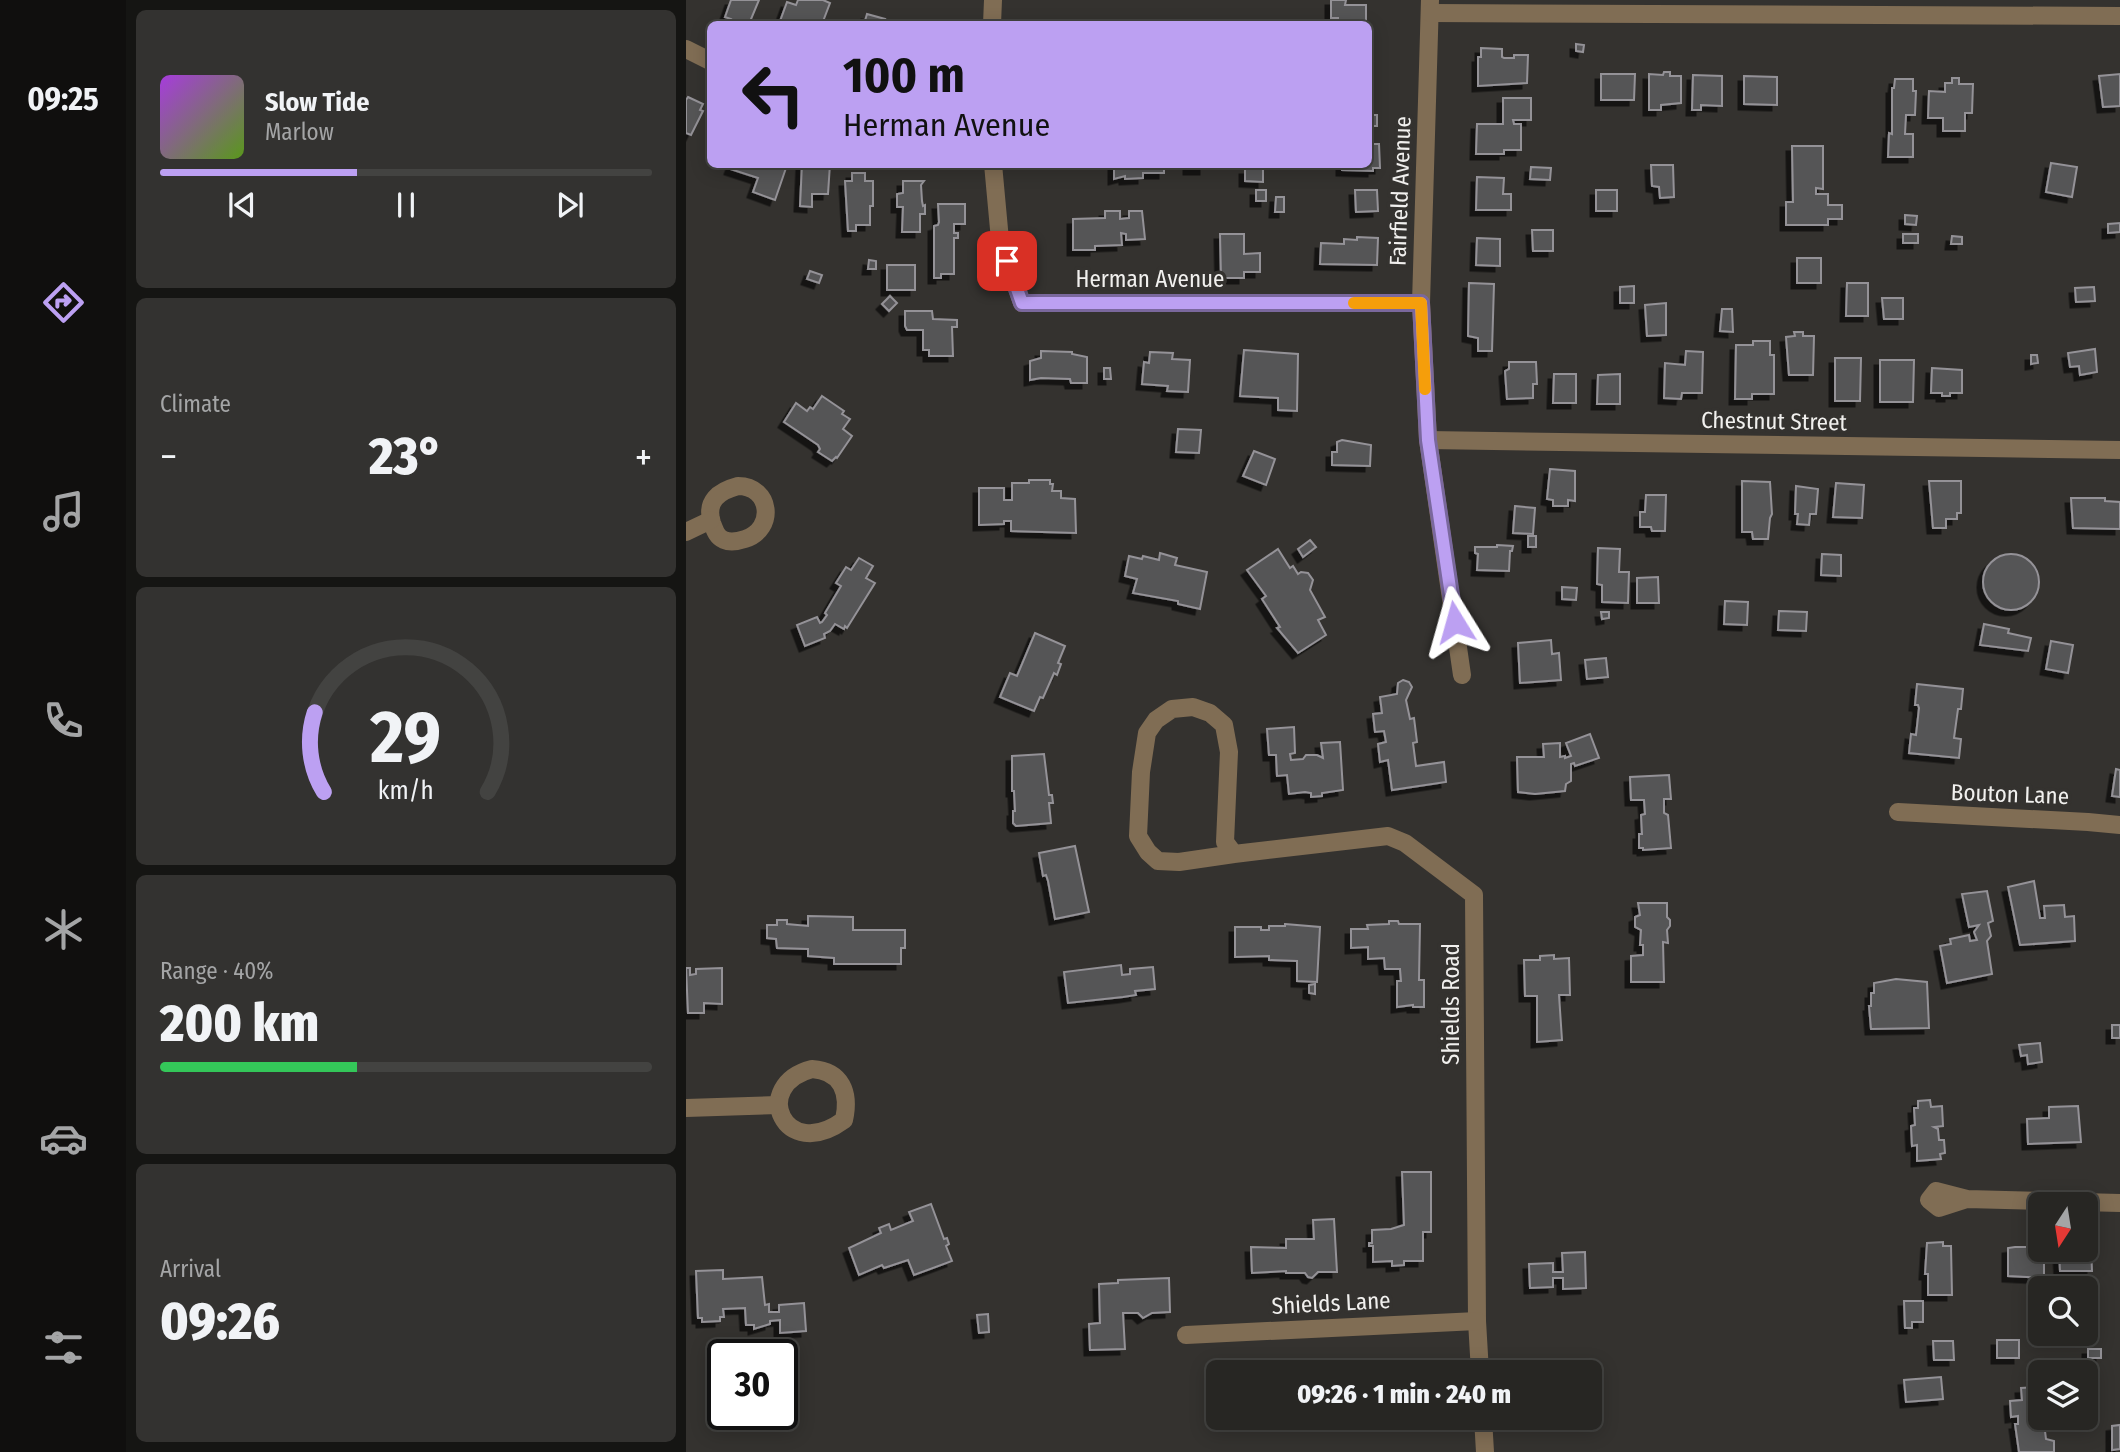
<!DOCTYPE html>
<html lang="en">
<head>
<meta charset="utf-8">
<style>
  body { margin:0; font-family:"Fira Sans Condensed",sans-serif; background:#333230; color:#f1f3f6; height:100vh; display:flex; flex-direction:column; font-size:26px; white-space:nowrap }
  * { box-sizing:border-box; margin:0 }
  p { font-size:23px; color:#a4a5a6 }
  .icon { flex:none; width:38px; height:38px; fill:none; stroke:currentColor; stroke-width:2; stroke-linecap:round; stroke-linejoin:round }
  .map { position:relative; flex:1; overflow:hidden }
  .panel { display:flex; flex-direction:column; gap:10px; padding:10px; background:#151513; width:560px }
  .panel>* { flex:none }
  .guide { position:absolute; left:21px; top:21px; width:665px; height:147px; border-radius:10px; box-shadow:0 4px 18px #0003,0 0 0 2px #434341; background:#bca0f2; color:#111; overflow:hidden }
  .needle { width:46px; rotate:192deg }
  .controls { position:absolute; left:1342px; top:1192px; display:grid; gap:14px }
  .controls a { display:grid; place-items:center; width:70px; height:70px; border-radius:10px; background:#272623; box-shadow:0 4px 18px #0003,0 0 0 2px #434341; font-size:35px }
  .speed { position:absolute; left:21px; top:1339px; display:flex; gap:14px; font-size:35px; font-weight:700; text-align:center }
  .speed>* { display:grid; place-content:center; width:91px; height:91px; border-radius:50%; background:#272623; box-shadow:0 4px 18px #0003,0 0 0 2px #434341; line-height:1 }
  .speed .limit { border:4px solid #111; border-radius:10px; background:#fff; color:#111 }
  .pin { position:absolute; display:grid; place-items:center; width:60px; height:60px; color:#fff; margin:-30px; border-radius:14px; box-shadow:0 4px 10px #0006 }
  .me { position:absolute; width:77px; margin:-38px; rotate:352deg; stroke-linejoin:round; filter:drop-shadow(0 0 5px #0008) }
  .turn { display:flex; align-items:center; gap:24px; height:147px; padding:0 21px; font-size:32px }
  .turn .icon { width:91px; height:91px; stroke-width:2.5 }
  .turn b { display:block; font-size:49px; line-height:60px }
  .big { font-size:52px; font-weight:800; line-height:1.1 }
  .panel .widget { flex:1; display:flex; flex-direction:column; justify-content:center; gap:10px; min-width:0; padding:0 24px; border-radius:10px; background:#333230 }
  .panel .dial { align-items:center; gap:0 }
  .dial svg { height:182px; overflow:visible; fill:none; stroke:#434341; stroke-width:7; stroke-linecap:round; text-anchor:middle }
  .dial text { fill:#f1f3f6; stroke:none }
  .song { display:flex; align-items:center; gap:21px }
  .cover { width:84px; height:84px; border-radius:10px; background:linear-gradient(135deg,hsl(280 70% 55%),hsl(90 70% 35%)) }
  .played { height:7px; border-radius:4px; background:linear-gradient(90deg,#bca0f2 40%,#434341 40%) }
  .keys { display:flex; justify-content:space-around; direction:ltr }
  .heat { display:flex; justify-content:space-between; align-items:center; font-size:38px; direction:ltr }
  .charge { height:10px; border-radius:5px; background:linear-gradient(90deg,#34c759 40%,#434341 0) }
  .trip { position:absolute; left:520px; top:1360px; width:396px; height:70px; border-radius:10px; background:#272623; box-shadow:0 4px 18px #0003,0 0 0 2px #434341; font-weight:800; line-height:70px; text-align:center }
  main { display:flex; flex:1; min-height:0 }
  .menu { display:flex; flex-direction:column; width:126px; justify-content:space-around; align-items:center; background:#100f0e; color:#a4a5a6 }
  .menu .icon { width:49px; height:49px }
  .menu .selected { color:#bca0f2 }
  .menu b { font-size:32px; color:#f1f3f6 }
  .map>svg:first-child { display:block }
  .building { fill:#555457; stroke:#949297; stroke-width:2; filter:url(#shadow) }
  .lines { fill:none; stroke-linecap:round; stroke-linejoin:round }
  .minor { stroke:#806d54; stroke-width:18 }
  .route-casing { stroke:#7a689d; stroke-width:18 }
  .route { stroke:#bca0f2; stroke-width:12 }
  .slow { stroke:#f59e0b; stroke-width:12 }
  .labels { text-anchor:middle; stroke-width:7; stroke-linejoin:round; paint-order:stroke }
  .street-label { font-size:23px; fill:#f1f0ee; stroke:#34322f }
</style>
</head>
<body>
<main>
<nav class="menu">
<b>09:25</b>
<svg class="icon selected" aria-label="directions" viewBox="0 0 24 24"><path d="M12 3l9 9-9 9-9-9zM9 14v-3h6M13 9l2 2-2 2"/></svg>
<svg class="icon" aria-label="music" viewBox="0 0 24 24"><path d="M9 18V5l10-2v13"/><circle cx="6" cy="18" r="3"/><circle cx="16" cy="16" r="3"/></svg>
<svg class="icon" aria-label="phone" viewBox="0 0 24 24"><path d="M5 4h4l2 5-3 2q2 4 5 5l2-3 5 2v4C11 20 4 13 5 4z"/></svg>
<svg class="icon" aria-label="climate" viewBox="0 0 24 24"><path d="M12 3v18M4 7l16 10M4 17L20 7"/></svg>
<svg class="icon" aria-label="car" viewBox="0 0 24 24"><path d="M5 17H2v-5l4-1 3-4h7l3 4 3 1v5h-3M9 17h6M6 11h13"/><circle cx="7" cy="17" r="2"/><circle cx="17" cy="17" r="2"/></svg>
<svg class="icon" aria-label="filters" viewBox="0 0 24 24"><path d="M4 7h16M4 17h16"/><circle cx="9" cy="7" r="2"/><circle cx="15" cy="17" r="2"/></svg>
</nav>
<section class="panel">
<div class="widget">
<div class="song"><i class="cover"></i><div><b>Slow Tide</b><p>Marlow</p></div></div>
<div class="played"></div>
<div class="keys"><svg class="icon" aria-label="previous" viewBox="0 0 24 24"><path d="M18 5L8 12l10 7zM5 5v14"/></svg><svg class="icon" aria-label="pause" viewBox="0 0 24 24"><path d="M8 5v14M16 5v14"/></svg><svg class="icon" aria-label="next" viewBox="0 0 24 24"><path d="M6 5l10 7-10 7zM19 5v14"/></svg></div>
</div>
<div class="widget"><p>Climate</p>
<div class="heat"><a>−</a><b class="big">23°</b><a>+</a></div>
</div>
<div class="widget dial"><svg viewBox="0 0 100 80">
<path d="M14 69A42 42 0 1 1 86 69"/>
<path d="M14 69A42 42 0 0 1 10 34" stroke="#bca0f2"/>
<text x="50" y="56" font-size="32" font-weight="700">29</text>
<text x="50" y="72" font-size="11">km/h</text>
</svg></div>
<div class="widget"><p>Range · 40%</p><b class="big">200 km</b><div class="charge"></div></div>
<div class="widget"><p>Arrival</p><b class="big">09:26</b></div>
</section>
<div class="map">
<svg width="1434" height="1452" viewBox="0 0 1434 1452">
  <defs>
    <filter id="shadow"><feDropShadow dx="-5.5" dy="5.5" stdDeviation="0" flood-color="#0009"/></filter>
  </defs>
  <rect width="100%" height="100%" fill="#34322f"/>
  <!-- building -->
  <g class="building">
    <path d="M45,0H73L63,24H43L45,19L39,17Z"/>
    <path d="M112,0H137L144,3L136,24H93L101,2L110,5Z"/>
    <path d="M645,0H660L659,5H680V24H652V18H645Z"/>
    <path d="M181,14L199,19L197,23L203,24H178Z"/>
    <path d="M890,44L898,45L897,52L890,51Z"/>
    <path d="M795,48L816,49V57L818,58H828V55H842L841,83L792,86V57H795Z"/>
    <path d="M682,62H687L686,88H682Z"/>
    <path d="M978,72H984V76H995V103L975,105V110H963V74L977,75Z"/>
    <path d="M915,74H949L948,100H915Z"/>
    <path d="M1434,74V106L1417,107L1413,76Z"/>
    <path d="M1007,75L1036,76V106L1015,105V110H1006Z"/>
    <path d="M1058,76L1091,77V105L1058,104Z"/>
    <path d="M1266,78H1273V84H1287L1286,113H1279V131H1257V118H1242L1243,91L1259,92V83H1266Z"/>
    <path d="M1209,79H1227V91H1230L1229,115H1220L1219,134H1227V157H1202L1203,133L1206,134V88H1208Z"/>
    <path d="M2,97L17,104L14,110L17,111L5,135L0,133V100Z"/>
    <path d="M817,98H845V120H827L828,124H835V150H818V154H790L791,124H817Z"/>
    <path d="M682,100H686L685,115H691V126H685V133H682Z"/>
    <path d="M682,144H693L694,168H687V171L656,170V164H682Z"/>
    <path d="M1106,146H1137V189L1130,188V194H1142V205H1156V219H1142V225H1100V202H1107Z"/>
    <path d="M1365,163L1391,167L1386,197L1360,192Z"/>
    <path d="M46,164H86L100,168L89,200L67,192L72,178L44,169Z"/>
    <path d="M116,164H144L142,194H126V207L114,206Z"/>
    <path d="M428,164H478V173H457V178L439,179V176L428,179Z"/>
    <rect x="503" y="164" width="16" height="5"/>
    <path d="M965,165H987L988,197L974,198L973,187L966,186Z"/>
    <path d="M845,167L865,168L864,180L844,179Z"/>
    <path d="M559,169H577V182L559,181Z"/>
    <path d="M166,173H179V181H187V206H184V225H170V231H162L159,181H166Z"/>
    <path d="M791,177L818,178L817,194H825V210H790Z"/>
    <path d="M217,181H238L235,185L236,201L237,206L239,205V214H234V232H216L217,207H211V194L217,193Z"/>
    <rect x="570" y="190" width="10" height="11"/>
    <path d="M669,190H691L692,211L670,212Z"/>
    <rect x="910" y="190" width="21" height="21"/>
    <path d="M590,197H598V212H589Z"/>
    <path d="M252,204H279V224H268V233H272V238H268V274H255V278H248V226L252,225L253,222Z"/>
    <path d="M419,211H434V219L443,218V211H456L459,239L440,240V234L435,233L436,245L409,246V250H387V219L419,218Z"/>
    <path d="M1219,215L1231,216L1230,225L1219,224Z"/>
    <path d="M1434,223V232L1422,233V224Z"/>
    <path d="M846,230H867V251H847Z"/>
    <path d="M534,234H558V254L574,253V272H558V278H535Z"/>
    <rect x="1217" y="234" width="15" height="9"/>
    <path d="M1266,236L1276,237V244H1265Z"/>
    <path d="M671,237L692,238L691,265L634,264L635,243L658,244V239L671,240Z"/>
    <path d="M791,238L814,239V266L790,265Z"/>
    <rect x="1111" y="258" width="24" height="25"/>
    <path d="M183,260L190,261V269H182Z"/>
    <rect x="201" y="265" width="28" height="25"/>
    <path d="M124,271L136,275L133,283L121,279Z"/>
    <path d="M783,283L808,284L806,351H792V338L782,336Z"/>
    <path d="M1161,283H1182V316H1160Z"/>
    <path d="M948,286V303H934V287Z"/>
    <path d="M1408,287L1409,301L1390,302L1389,288Z"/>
    <path d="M204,296L211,303L203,311L196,304Z"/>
    <path d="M1196,298H1217V319H1198Z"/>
    <path d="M980,303V335L961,336L959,305Z"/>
    <path d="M1036,309H1046L1047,332L1034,331Z"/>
    <path d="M219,311H246L247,319L271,320V327H266L267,356H243V350H237V330H221L219,326Z"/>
    <path d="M1108,332H1117V336H1128L1127,375H1103L1100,337L1109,336Z"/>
    <path d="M1067,341H1084V355H1088V394H1066V399H1049L1050,345H1067Z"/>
    <path d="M1409,349L1411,372L1394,375L1393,366L1384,367L1382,353Z"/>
    <path d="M558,350L612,354L611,411L592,410V398L554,396Z"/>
    <path d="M355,351L386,352V354L401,357V383H385L384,379L355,378L344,380V361L355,358Z"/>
    <path d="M1000,351L1017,352L1016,393H996L995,399L978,398L979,363L999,365Z"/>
    <path d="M464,352L487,353L486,359L504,360L502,392L481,391L482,386L456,384L458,362L463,363Z"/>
    <path d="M1345,355H1351L1352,363L1345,364Z"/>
    <path d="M1149,358H1175L1174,401H1149Z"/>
    <path d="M1194,360H1228L1227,402H1194Z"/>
    <path d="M823,362H850L851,384H847V398L821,399L819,371L823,369Z"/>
    <path d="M418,368H424L425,379H418Z"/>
    <path d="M1246,368L1276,370V393H1264V396H1256V393H1245Z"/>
    <path d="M868,374H890V403H867Z"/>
    <path d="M934,374V404H911L912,375Z"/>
    <path d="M136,396L158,411L156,414L164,419L157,429L166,436L151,458L150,457L146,461L132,452L134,449L132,445L98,422L110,403L121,411L124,407L127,409Z"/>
    <path d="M492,429L515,430L513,453L490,452Z"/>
    <path d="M656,440L685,445L684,466L646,465V452H651V442Z"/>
    <path d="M568,451L589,459L580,485L557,476Z"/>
    <path d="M864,469L889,471V501L882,500V506H867V500L861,499Z"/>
    <path d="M343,480H364V484H367L366,491H375V498L389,499L390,533L325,531V521H318V524L293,525V488H318V500H326V483H343Z"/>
    <path d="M1056,481L1084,482L1086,514L1084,518L1082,539H1067L1066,532H1056Z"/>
    <path d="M1243,481H1275V513H1271V519H1260V528H1247Z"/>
    <path d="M1150,483L1178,485L1176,518L1147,517Z"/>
    <path d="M1110,486L1132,489L1130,514H1124L1123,525L1111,524L1112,514H1109Z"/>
    <path d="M960,495H980L979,531H966L965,527H954V512H959Z"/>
    <path d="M1385,498H1419V501L1434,502V529L1387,528Z"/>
    <path d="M829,506L849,508L847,534L827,533Z"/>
    <rect x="842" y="536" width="8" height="11"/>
    <path d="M624,540L630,547L617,557L612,549Z"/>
    <path d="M811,545L827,546L826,551H824L823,571L791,570L792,554L789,553V547H811Z"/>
    <path d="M912,548L934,549L933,572H943L942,603L916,602V585L911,584Z"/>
    <path d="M592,549L604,568L607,566L612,574L615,572L622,573L627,580L624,590L639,617L632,620L640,635L612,653L591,628L594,627L576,599L580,596L561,570Z"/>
    <path d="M474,553L491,558L489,565L521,572L514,609L492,604V601L447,593L451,579L439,576L443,556L456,559L457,556L473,560Z"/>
    <circle cx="1325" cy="582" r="28"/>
    <path d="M1136,554L1155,555V576L1135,575Z"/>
    <path d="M173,558L187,566L180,578L189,583L161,628L159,626L158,629L149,624L144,631L138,634L139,638L119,646L111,625L131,617L134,623L136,622L141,615L139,613L155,586L150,583L160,567L165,570Z"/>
    <path d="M972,577L973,603H951V578Z"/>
    <path d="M876,587L891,588L890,600L876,599Z"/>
    <path d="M1039,601L1062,602L1061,625L1038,624Z"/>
    <path d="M1093,611L1121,612L1120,631L1092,630Z"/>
    <path d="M915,612H923V618L916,619Z"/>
    <path d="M1298,624L1323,629L1322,633L1345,638L1342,651L1294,645Z"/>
    <path d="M349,633L379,646L372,663L375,664L371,675L368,673L357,698L354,697L348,711L314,697L324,673L331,676Z"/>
    <path d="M865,640L866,654L873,653L875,680L834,683L832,643Z"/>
    <path d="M1365,641L1387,645L1382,673L1360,669Z"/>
    <path d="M920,658L922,677L901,679L899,660Z"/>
    <path d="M717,680L723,682L726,687L720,700L724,719L728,718L731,742L727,743L730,766L758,762L760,782L706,790L702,760L694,762L692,744L700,742L698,731L689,732L687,714L696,713L694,697L711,694L712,683Z"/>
    <path d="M1231,684L1277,689L1275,709H1272L1268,738L1275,739L1273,758L1223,753L1225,734L1230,735L1233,708L1232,705H1229Z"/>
    <path d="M608,727L609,753L604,754L605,760L617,759L620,755H631L637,758L635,743L654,742L657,790L636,793V796L625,797V793L619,792L603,794L601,775L591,776L590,755H583L581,729Z"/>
    <path d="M904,734L913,758L889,766L888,763L885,764V781L880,784L879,791L849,794L832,792L831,757H858L857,744L874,743V757L879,756V758L885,756L880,743Z"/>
    <path d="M358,754L363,795H366L367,803H363L365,823L330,826L327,823V811H329L328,791H326V756Z"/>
    <path d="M1430,769L1434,770V797L1426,796Z"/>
    <path d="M983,775L985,799H978V813L982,815L985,848L957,850V848H953V834H956L955,815L959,814L958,800H945L944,777Z"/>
    <path d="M389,846L403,912L369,919L362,881L360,875L357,876L353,853Z"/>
    <path d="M1348,881L1354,918H1359L1358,906L1378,905L1379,917L1388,916L1389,941L1334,945L1322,887Z"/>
    <path d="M1301,891L1307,921L1302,923L1305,936L1301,941L1306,974L1261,983L1254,946L1265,944L1264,939L1283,935L1284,941L1291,940L1288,932L1293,925L1283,927L1276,894Z"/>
    <path d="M952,903H981V917L984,920V926L981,930L982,943L977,942L978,982H945V956L957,955V945H954L955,930L949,927V917L954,915Z"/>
    <path d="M122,916L167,917V930H219V948H215V964H148V958L122,956V949L91,948L90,939L81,938V925H91V920H101V924L122,926Z"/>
    <path d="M703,921H712L713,924H734L733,980H738V1007H727V1005L711,1007V981H715L714,969H699L698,958L682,959V947L665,948V929H682L681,925L703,924Z"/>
    <path d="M599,924L634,927L631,982L611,981V961L583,960V956L549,957V927H575V930H583V926H599Z"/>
    <path d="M868,955V959L883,958L884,995H873L876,1040L851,1042V996H839L838,960H854V956Z"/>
    <path d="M435,965L436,975L444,974V969L467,967L469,989L449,991L450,995L437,997L382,1003L378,972Z"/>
    <path d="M0,968H4V975L10,974V969L36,968V1004L18,1003V1013H2Z"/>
    <path d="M1210,979L1241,982L1243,1028L1185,1029L1183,1006H1185V993H1188V983Z"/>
    <path d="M629,984V994L623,993V985Z"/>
    <rect x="1426" y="1025" width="8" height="13"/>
    <path d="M1354,1043L1356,1062L1342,1064L1341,1055L1335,1056L1333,1045Z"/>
    <path d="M1244,1100L1245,1107L1256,1106L1257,1126L1248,1127L1252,1129L1253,1140H1258L1259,1153L1254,1154L1255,1159L1231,1161V1145L1226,1146L1225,1126L1229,1125L1228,1108H1232V1101Z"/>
    <path d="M1392,1106L1395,1142L1342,1144L1341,1119L1363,1118V1107Z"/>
    <path d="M716,1172H745V1232H737V1261H718V1265L706,1266V1261L687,1262V1246H683V1243H686V1230L705,1229L718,1225Z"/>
    <path d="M245,1204L258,1239L261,1238L263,1244L260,1246L266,1261L228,1275L222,1260L198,1268L196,1265L173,1275L163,1248L195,1233L193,1228L203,1224L205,1230L227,1221L223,1212Z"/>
    <path d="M648,1219L651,1272H632L626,1278L622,1277L619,1273H600V1271L566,1273L565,1247L600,1248V1239H628L627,1220Z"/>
    <path d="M1257,1242V1246H1265L1266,1295H1242V1274H1239L1241,1243Z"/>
    <path d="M1400,1246H1405L1406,1271H1374L1373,1250H1400Z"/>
    <path d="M1329,1247H1354V1250H1358V1278L1322,1276V1248Z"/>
    <path d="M899,1252L900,1288L877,1289V1278H867V1287L844,1288L843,1264L867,1263V1272H877L876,1253Z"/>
    <path d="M37,1270V1279L76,1277L79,1305L83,1304V1312H93V1305L118,1303L120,1331L94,1333V1320L84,1321V1324L68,1329V1325H60L59,1308L37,1309L38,1317H34V1321L16,1322V1318H12L10,1271Z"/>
    <path d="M483,1278L484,1312L466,1313L457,1318L452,1313H437L439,1349L404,1350L403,1324L414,1323L413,1284L432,1283V1280Z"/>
    <path d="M1218,1301H1237V1322H1226V1328H1219Z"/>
    <path d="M302,1314L303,1332L293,1333L291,1315Z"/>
    <rect x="1311" y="1340" width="22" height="18"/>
    <path d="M1247,1341H1267L1268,1360H1248Z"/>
    <rect x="1402" y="1349" width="13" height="9"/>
    <path d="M1255,1377L1257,1399L1220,1402L1218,1380Z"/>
    <path d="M1352,1387L1354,1418H1374V1422L1363,1424L1364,1430L1359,1431L1360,1439L1368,1441V1452H1333L1329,1424H1332V1416L1325,1417L1324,1401L1336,1400L1335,1388Z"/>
    <path d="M1434,1425V1449L1426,1450V1426Z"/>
  </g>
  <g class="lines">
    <!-- minor -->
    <g class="minor">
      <path d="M744,0L735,303L742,440L776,675"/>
      <path d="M744,13L1434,16"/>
      <path d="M306,24L307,0"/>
      <path d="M0,49L24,61"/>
      <path d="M307,164L314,240L336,303H735"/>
      <path d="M742,440L1434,450"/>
      <path d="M52,486C85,486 90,529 59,539C53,541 45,543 38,540C31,537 29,531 26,523C19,501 33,491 52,486Z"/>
      <path d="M0,532L25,520"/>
      <path d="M1212,812L1402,822L1434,825"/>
      <path d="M548,854L493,862L472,861L462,852L452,836L455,772L461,733L470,720L486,709L507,707L524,713L538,725L543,752L539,842L548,854L702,836L719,843L788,895L791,1321L794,1372"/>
      <path d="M126,1069C156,1071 164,1093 158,1120C98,1164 64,1085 126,1069Z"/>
      <path d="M0,1108L92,1105"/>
      <path d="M1281,1199L1253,1208L1243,1200L1250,1191L1281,1199L1434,1203"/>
      <path d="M500,1335L791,1321"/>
      <path d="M797,1418L799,1452"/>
    </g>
  </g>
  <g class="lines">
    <defs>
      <path id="route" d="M321,261L336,303H735L742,440L769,622"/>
    </defs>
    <!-- route casing -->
    <use href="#route" class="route-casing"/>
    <!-- route -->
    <use href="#route" class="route"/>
    <!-- slow -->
    <path class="slow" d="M668,303H735L739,389"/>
  </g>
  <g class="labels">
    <!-- street labels -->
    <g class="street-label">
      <text transform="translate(714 191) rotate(-88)" y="8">Fairfield Avenue</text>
      <text x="464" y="287">Herman Avenue</text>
      <text transform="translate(1088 421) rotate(1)" y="8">Chestnut Street</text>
      <text transform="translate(1324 794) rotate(2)" y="8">Bouton Lane</text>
      <text transform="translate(765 1004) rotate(-90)" y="8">Shields Road</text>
      <text transform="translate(645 1303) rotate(-3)" y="8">Shields Lane</text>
    </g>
  </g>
</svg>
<div class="controls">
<a><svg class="needle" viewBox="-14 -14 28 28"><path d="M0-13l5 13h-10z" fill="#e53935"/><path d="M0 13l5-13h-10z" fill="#a4a5a6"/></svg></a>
<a><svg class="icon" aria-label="search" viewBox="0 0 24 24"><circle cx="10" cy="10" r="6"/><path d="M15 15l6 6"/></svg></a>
<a><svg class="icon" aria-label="layers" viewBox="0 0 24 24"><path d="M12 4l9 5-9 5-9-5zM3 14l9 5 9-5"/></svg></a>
</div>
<div class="speed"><div class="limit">30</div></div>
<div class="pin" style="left:321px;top:261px;background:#d93025"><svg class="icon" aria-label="arrive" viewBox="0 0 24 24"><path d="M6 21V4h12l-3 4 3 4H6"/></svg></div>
<svg class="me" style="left:769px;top:622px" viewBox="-20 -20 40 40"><path d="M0-17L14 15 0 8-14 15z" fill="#bca0f2" stroke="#fff" stroke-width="4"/></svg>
<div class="trip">09:26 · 1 min · 240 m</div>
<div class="guide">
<div class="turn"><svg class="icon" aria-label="left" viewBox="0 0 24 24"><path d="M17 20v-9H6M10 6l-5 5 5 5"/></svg><div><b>100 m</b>Herman Avenue</div></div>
</div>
</div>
</main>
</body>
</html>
